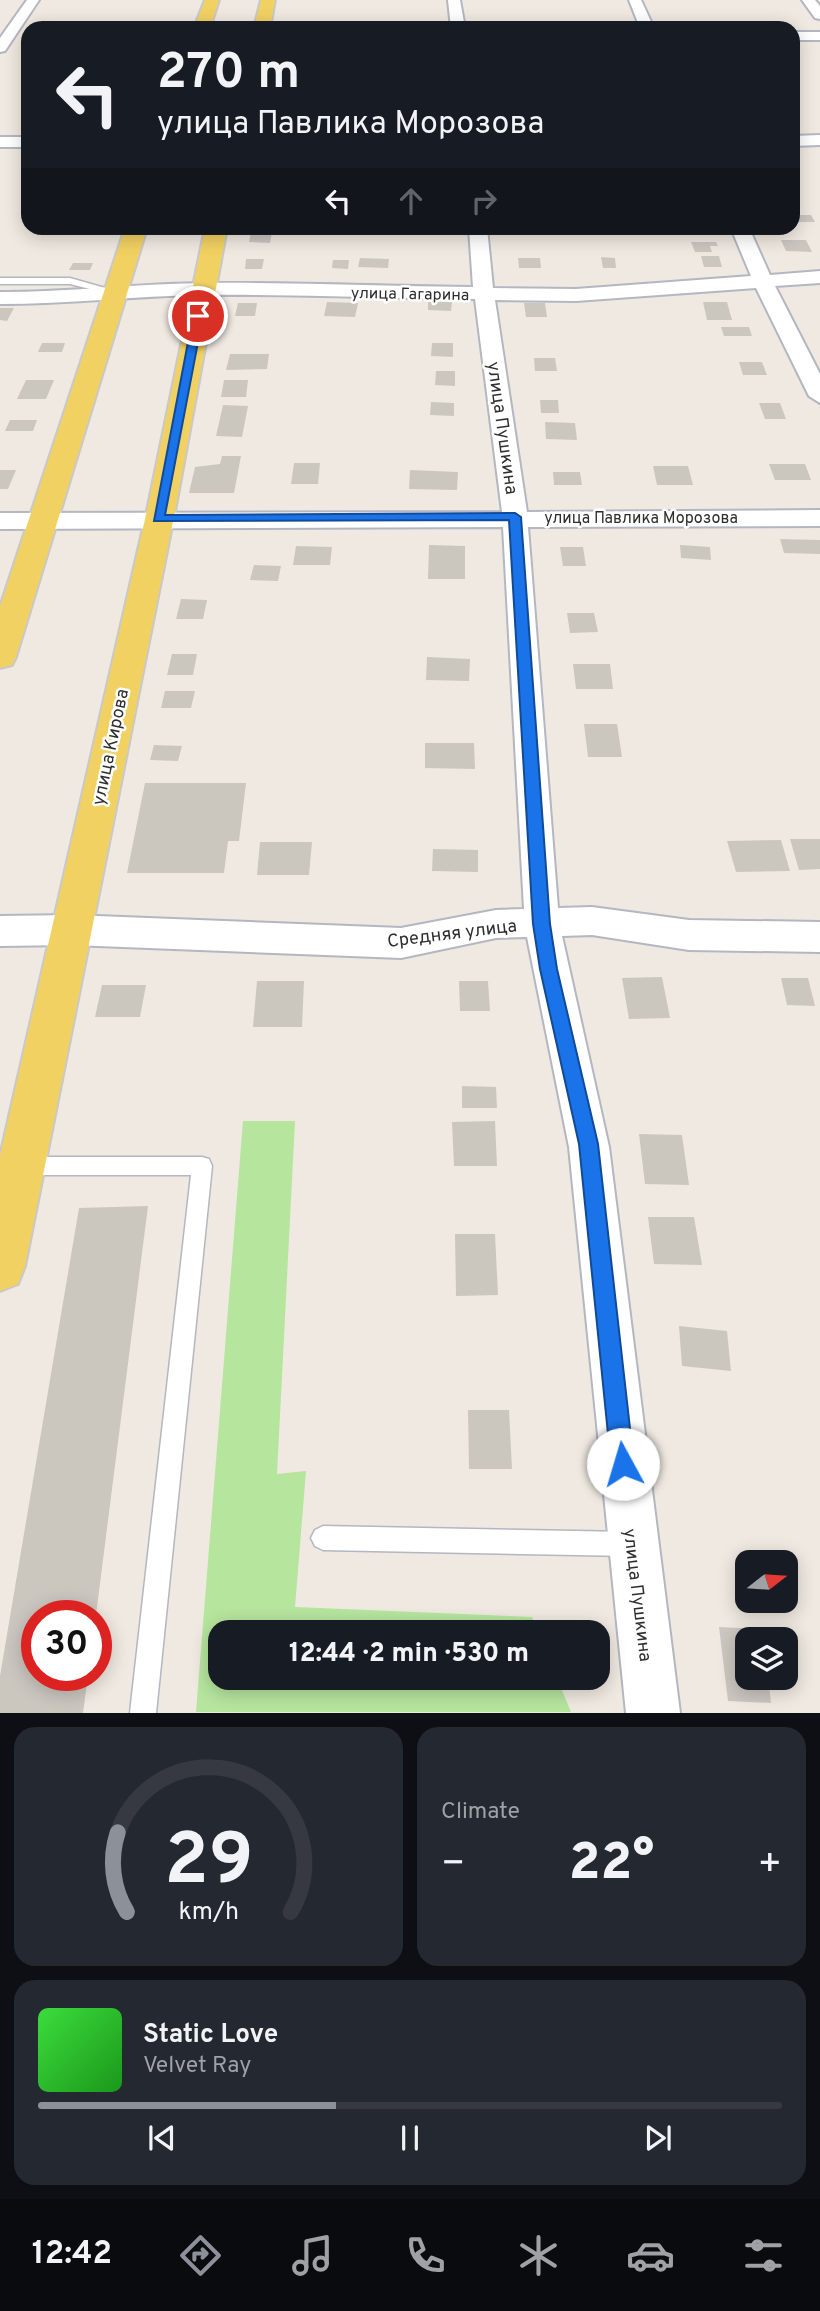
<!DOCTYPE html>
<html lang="en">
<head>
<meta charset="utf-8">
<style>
  body { margin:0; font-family:Overpass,sans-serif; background:#242831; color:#f1f3f6; height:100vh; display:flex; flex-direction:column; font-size:26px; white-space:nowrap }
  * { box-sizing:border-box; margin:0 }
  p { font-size:23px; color:#9ea1a6 }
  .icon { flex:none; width:38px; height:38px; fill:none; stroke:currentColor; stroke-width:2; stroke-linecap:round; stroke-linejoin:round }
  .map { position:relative; height:1713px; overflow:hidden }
  .sheet { display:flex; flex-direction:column; gap:14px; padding:14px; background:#0d0f14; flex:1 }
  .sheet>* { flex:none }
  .hud { position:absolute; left:21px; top:21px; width:779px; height:214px; border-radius:21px; box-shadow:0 4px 18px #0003; background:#171b24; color:#f1f3f6; overflow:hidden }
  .needle { width:46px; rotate:73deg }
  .buttons { position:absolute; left:735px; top:1550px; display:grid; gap:14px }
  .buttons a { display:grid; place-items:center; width:63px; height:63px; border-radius:14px; background:#171b24; box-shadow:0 4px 18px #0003; font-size:35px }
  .speed { position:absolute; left:21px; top:1600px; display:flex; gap:14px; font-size:35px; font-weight:700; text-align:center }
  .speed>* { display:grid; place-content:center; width:91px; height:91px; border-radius:50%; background:#171b24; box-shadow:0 4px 18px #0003; line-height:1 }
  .speed .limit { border:10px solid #d22; background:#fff; color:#111 }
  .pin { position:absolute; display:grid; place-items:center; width:60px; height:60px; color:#fff; margin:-30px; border:4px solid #fff; border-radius:50%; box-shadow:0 2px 7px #0007 }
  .me { position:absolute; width:77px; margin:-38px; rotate:354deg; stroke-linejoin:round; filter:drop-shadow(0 0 5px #0008) }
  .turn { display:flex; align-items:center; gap:24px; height:147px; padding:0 21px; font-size:32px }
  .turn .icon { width:91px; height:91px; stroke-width:2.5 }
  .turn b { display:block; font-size:49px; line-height:60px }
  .lanes { display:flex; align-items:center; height:66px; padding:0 21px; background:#0003; justify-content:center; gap:35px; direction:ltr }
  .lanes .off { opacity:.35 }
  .big { font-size:52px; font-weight:800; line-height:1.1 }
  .sheet .card { flex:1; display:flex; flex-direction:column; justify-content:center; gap:10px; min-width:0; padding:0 24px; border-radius:21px; background:#242831 }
  .sheet .dial { align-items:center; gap:0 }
  .dial svg { height:182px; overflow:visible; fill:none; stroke:#363941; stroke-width:7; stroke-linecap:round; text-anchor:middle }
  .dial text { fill:#f1f3f6; stroke:none }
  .song { display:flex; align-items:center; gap:21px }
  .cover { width:84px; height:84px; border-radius:10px; background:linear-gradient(135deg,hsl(120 70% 55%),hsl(120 70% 35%)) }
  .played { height:7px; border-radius:4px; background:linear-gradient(90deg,#8c9099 40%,#363941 40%) }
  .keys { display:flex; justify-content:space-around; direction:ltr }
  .heat { display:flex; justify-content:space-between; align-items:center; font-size:38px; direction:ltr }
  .sheet .tiles { flex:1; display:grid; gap:14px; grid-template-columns:1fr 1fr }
  .card:last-child { grid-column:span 2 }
  .trip { position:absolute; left:208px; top:1620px; width:402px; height:70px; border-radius:21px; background:#171b24; box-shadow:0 4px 18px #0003; font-weight:800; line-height:70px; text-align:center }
  .tab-bar { display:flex; height:112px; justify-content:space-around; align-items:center; background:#090b0e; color:#9ea1a6 }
  .tab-bar .icon { width:49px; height:49px }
  .tab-bar .on { color:#8c9099 }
  .tab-bar b { font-size:32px; color:#f1f3f6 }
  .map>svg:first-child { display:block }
  .green { fill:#b6e59e }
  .building { fill:#cbc7bf }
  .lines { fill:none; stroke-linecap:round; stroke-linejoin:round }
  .lane-casing { stroke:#b4b7c1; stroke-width:3 }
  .street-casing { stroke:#b4b7c1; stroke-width:4 }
  .primary-casing { stroke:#c9c9c9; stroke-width:4 }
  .lane { fill:#fff; fill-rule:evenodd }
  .street { fill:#fff; fill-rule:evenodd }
  .primary { fill:#f2d163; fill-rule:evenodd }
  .route { fill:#1a73e8; stroke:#114b97; stroke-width:2 }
  .labels { text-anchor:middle; stroke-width:5; stroke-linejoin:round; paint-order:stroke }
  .far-street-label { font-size:16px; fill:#2e2e2e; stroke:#fff }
  .street-label { font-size:18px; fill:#2e2e2e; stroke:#fff }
</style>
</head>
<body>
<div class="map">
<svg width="820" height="1713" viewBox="0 0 820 1713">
  <rect width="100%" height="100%" fill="#efe9e1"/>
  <!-- green -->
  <path class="green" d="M243,1121H295L277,1474L306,1471L295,1607L532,1617L538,1633H220V1678H557L571,1712H196Z"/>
  <!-- building -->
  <g class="building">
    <path d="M669,23H708L711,28H672Z"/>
    <path d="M793,215H811L815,222H793Z"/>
    <path d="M420,228H439L440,234H420Z"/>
    <path d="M251,232H272L270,243L249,242Z"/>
    <path d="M781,240H806L812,252L786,251Z"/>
    <path d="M691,242H716L718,246H710L712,252H695Z"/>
    <path d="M701,256H719L722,267H704Z"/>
    <path d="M601,257L615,258L616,268H603Z"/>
    <path d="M360,258L389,259L388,268L358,267Z"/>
    <path d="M518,258H540L541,268H519Z"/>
    <path d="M246,259H264L262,269H245Z"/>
    <path d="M333,260H349L348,269L332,268Z"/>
    <path d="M73,263H93L90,270H69Z"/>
    <path d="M428,301L452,302L451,311L428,310Z"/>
    <path d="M327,302L358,303L355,317L324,316Z"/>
    <path d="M703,302H727L732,320H707Z"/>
    <path d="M238,303H257L255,316H235Z"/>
    <path d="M524,303H545L547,317H526Z"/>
    <path d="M0,308H14L7,321L0,320Z"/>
    <path d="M721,327H749L752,336H724Z"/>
    <path d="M42,343H65L62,352H38Z"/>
    <path d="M432,343H453V357L431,356Z"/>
    <path d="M230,354H269L267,369L226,370Z"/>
    <path d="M534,358H555L557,371H535Z"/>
    <path d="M739,362H762L767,375H743Z"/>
    <path d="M436,371H455V386L435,385Z"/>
    <path d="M26,380H54L46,399H17Z"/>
    <path d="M224,380H248L246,397H221Z"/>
    <path d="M540,400H558L559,413H541Z"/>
    <path d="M431,402L454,403V416L430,415Z"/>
    <path d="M759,403H780L786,419H765Z"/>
    <path d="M223,405L248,406L242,437L216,436Z"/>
    <path d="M10,420H37L33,431H5Z"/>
    <path d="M545,422L575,423L577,440L546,439Z"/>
    <path d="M222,456H241L234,493H189L195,467L220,464Z"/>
    <path d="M294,463H320L318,484H291Z"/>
    <path d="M769,464H805L811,480H775Z"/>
    <path d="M653,466H688L693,485H657Z"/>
    <path d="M0,470H16L8,489H0Z"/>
    <path d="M410,470L458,472L457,490L409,489Z"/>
    <path d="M553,472H580L582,485H554Z"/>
    <path d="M780,539L820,540V554L784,553Z"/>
    <path d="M429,545L465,546V579H428Z"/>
    <path d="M680,545L710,547L711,560L681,558Z"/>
    <path d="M296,546L332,547L330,565H293Z"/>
    <path d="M560,547H583L586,566H563Z"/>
    <path d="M254,565L281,566L278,581L250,580Z"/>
    <path d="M181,599L207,600L203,619H176Z"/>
    <path d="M567,613H594L598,632L570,633Z"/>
    <path d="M172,654H197L193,675H167Z"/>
    <path d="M427,657L470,659L469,681L426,680Z"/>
    <path d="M573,664H610L613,689H576Z"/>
    <path d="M165,691H195L191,708H161Z"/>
    <path d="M584,724H617L622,757H588Z"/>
    <path d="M425,743H474L475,769L425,768Z"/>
    <path d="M154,745L182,746L178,761L150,760Z"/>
    <path d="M145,783H246L239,841H228L224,873H127Z"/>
    <path d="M790,839H820V869L799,870Z"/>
    <path d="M781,840L790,871L736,872L727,841Z"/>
    <path d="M260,842H312L309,875H257Z"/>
    <path d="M433,849L478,850V872L432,871Z"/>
    <path d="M662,977L670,1018L629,1019L622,978Z"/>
    <path d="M781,978H808L815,1006L787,1005Z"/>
    <path d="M257,981H304L302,1027H253Z"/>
    <path d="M459,981H488L490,1011H460Z"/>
    <path d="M102,985H146L140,1017H95Z"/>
    <path d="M462,1086L496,1087L497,1108H462Z"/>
    <path d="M495,1121L497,1166H454L452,1122Z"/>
    <path d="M639,1134L682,1135L689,1185L645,1184Z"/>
    <path d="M148,1206L96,1615H37V1675H88L83,1713H0V1676L79,1208Z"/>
    <path d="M648,1217H694L702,1265L654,1264Z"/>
    <path d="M455,1234H495L498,1295L456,1296Z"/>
    <path d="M679,1326L727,1331L731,1371L682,1366Z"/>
    <path d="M468,1410H509L512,1469H469Z"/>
    <path d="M719,1627L761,1629L762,1640H747V1678H768L771,1703L728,1701Z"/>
  </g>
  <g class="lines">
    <defs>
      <g id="lane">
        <path d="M0,278H70L119,292L114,295L70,284H0Z"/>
        <path d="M26,1157H202L209,1159L212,1166L156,1713H130L191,1175H26L19,1173L16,1166L19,1159Z"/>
        <path d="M323,1526L629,1532L637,1536L641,1544L637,1552L629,1556L323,1550L315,1546L311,1538L315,1530Z"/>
      </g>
      <g id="street">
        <path d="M27,0H39L5,51L0,52V38Z"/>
        <path d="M448,0H460L465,28H451Z"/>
        <path d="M629,0H641L654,28H640Z"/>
        <path d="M802,0H815L820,6V19L815,18Z"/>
        <rect x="793" y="32" width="27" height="8"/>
        <path d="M820,135V145L793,146V136Z"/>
        <rect x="0" y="137" width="28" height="10"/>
        <path d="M469,228H487L493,288L576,289L751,276L731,228H749L770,275L820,271V283L775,286L820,374V403L809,396L756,288L576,301L495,300L527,512L820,510V526L528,527L558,908L592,907L689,920L820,922V952L689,950L592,935L562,936L609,1147L680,1713H626L569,1147L527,937L496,938L401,958L72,945L0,946V916L72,915L401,928L496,910L524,909L503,527L0,529V513L502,512L475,299C384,298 293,294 202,295C135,296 68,304 0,304V292C68,292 134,284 202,283C292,282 383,286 473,287Z"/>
      </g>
      <g id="primary">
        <path d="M205,0H219L210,28H194Z"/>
        <path d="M261,0H275L270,28H254Z"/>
        <path d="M125,228H147L16,657L12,665L0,668V607Z"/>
        <path d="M205,228H227L176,506L25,1266L18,1284L0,1291V1156L148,506Z"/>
      </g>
    </defs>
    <!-- lane casing -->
    <use href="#lane" class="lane-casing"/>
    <!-- street casing -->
    <use href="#street" class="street-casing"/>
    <!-- primary casing -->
    <use href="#primary" class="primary-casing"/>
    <!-- lane -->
    <use href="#lane" class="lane"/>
    <!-- street -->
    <use href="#street" class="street"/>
    <!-- primary -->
    <use href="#primary" class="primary"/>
  </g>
  <!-- route -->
  <path class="route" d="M198,313L203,316L165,515L515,513L521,517L550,924L557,969L598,1144L634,1464L631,1472L623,1476L615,1472L611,1464L579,1144L540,969L533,924L509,520L154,521L193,316Z"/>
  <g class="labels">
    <!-- far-street labels -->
    <g class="far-street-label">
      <text transform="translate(410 293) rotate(1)" y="6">улица Гагарина</text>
      <text x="641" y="523">улица Павлика Морозова</text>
    </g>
    <!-- street labels -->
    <g class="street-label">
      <text transform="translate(503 428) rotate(82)" y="6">улица Пушкина</text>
      <text transform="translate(110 747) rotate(-78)" y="6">улица Кирова</text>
      <text transform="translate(452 933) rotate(-7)" y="6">Средняя улица</text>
      <text transform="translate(638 1595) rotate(83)" y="6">улица Пушкина</text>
    </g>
  </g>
</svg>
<div class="buttons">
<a><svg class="needle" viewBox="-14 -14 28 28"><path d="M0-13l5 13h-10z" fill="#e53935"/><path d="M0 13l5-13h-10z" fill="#9ea1a6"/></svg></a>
<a><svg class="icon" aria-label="layers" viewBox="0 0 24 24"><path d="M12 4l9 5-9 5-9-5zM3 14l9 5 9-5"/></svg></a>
</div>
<div class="speed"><div class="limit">30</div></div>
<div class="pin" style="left:198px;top:316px;background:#d93025"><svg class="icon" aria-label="arrive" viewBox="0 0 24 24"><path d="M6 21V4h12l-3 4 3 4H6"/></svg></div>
<svg class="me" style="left:623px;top:1464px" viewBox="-20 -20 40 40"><circle r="19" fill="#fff"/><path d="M0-13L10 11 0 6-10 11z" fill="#1a73e8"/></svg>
<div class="trip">12:44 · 2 min · 530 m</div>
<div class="hud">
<div class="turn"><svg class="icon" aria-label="left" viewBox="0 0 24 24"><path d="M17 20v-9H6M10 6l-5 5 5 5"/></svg><div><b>270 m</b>улица Павлика Морозова</div></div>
<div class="lanes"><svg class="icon" aria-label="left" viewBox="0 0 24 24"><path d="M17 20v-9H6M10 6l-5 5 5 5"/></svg><svg class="icon off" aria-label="ahead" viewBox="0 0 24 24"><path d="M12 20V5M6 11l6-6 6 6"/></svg><svg class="icon off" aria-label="right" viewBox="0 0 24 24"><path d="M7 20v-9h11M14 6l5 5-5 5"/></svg></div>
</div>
</div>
<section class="sheet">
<div class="tiles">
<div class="card dial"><svg viewBox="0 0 100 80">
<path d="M14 69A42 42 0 1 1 86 69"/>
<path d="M14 69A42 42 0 0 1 10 34" stroke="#8c9099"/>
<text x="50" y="56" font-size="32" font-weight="700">29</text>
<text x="50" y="72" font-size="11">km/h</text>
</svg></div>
<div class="card"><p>Climate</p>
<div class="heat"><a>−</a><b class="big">22°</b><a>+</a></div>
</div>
<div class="card">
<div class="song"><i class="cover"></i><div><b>Static Love</b><p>Velvet Ray</p></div></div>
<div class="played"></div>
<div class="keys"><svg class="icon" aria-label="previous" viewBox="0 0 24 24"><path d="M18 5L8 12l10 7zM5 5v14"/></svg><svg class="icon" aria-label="pause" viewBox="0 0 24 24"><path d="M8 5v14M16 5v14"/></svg><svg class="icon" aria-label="next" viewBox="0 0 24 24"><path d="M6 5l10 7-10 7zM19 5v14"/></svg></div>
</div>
</div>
</section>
<nav class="tab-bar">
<b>12:42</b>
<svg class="icon on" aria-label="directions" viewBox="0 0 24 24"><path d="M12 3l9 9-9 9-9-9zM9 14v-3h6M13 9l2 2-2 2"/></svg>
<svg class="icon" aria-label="music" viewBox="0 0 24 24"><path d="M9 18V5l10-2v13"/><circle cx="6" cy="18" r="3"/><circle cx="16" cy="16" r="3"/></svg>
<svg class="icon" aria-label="phone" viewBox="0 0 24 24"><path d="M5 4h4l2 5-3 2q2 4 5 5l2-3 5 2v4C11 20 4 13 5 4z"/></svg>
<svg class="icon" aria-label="climate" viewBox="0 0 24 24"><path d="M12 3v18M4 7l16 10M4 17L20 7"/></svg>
<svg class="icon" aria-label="car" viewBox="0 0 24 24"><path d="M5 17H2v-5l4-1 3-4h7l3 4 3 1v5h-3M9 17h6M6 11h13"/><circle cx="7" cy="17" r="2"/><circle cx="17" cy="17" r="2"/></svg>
<svg class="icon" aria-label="filters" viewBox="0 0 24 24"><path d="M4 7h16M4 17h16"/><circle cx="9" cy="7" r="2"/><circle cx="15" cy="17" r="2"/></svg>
</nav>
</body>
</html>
